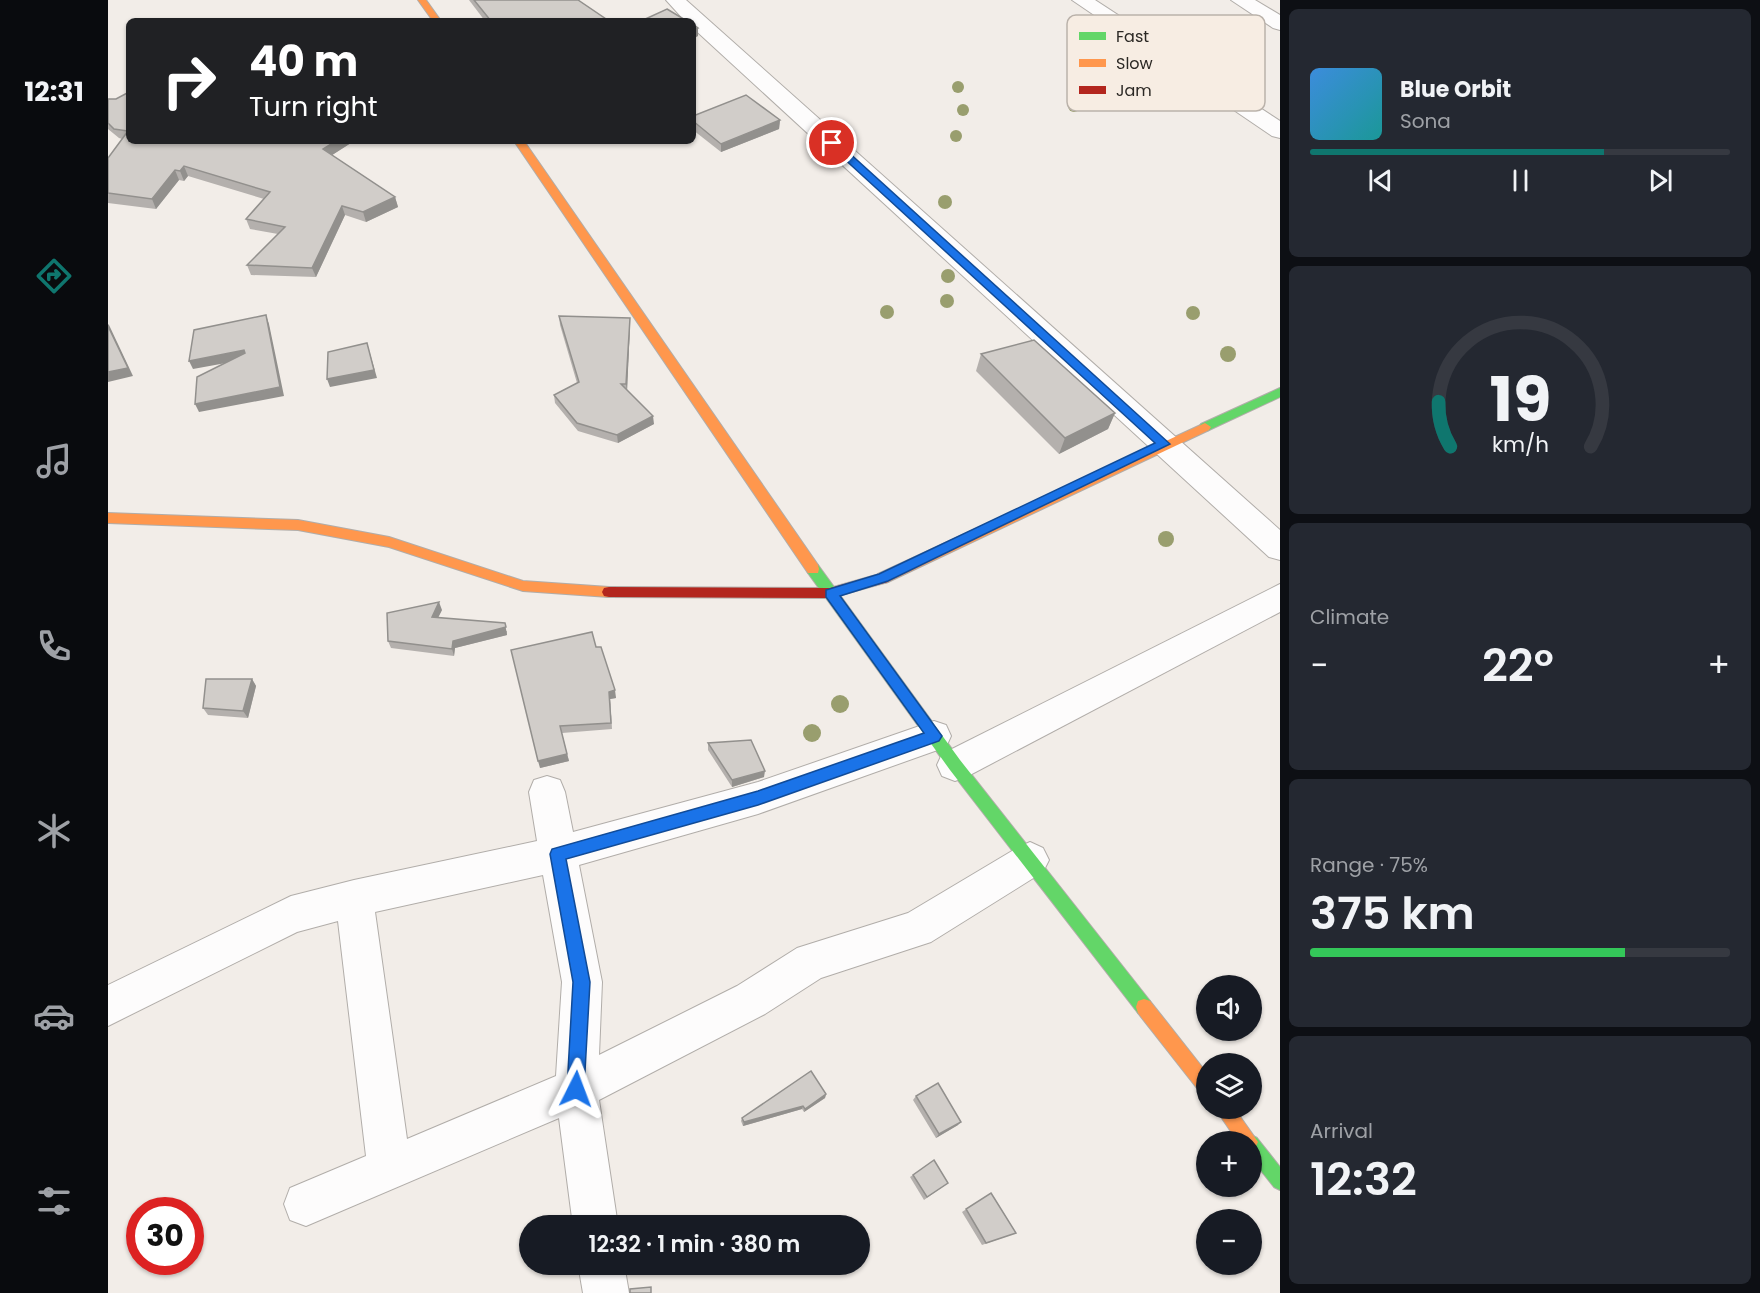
<!DOCTYPE html>
<html lang="en">
<head>
<meta charset="utf-8">
<style>
  body { margin:0; font-family:Poppins,sans-serif; background:#242831; color:#f1f3f6; height:100vh; display:flex; flex-direction:column; font-size:22px; white-space:nowrap }
  * { box-sizing:border-box; margin:0 }
  p { font-size:20px; color:#9ea1a6 }
  .icon { flex:none; width:33px; height:33px; fill:none; stroke:currentColor; stroke-width:2; stroke-linecap:round; stroke-linejoin:round }
  .map { position:relative; flex:1; overflow:hidden }
  .side { display:flex; flex-direction:column; gap:9px; padding:9px; background:#0d0f14; width:480px }
  .side>* { flex:none }
  .banner { position:absolute; left:18px; top:18px; width:570px; height:126px; border-radius:9px; box-shadow:0 2px 4px #0004; background:#202124; color:#fff; overflow:hidden }
  .buttons { position:absolute; left:1088px; top:975px; display:grid; gap:12px }
  .buttons a { display:grid; place-items:center; width:66px; height:66px; border-radius:50%; background:#171b24; box-shadow:0 2px 4px #0004; font-size:30px }
  .speed { position:absolute; left:18px; top:1197px; display:flex; gap:12px; font-size:30px; font-weight:700; text-align:center }
  .speed>* { display:grid; place-content:center; width:78px; height:78px; border-radius:50%; background:#171b24; box-shadow:0 2px 4px #0004; line-height:1 }
  .speed .limit { border:9px solid #d22; background:#fff; color:#111 }
  .pin { position:absolute; display:grid; place-items:center; width:51px; height:51px; color:#fff; margin:-26px; border:3px solid #fff; border-radius:50%; box-shadow:0 2px 6px #0007 }
  .me { position:absolute; width:66px; margin:-33px; rotate:3deg; stroke-linejoin:round; filter:drop-shadow(0 0 4px #0008) }
  .turn { display:flex; align-items:center; gap:21px; height:126px; padding:0 24px; font-size:27px }
  .turn .icon { width:78px; height:78px; stroke-width:2.5 }
  .turn b { display:block; font-size:42px; line-height:51px }
  .big { font-size:45px; font-weight:600; line-height:1.1 }
  .side .tile { flex:1; display:flex; flex-direction:column; justify-content:center; gap:9px; min-width:0; padding:0 21px; border-radius:9px; background:#242831 }
  .side .dial { align-items:center; gap:0 }
  .dial svg { height:156px; overflow:visible; fill:none; stroke:#363941; stroke-width:7; stroke-linecap:round; text-anchor:middle }
  .dial text { fill:#f1f3f6; stroke:none }
  .song { display:flex; align-items:center; gap:18px }
  .cover { width:72px; height:72px; border-radius:9px; background:linear-gradient(135deg,hsl(210 70% 55%),hsl(180 70% 35%)) }
  .played { height:6px; border-radius:3px; background:linear-gradient(90deg,#0f766e 70%,#363941 70%) }
  .keys { display:flex; justify-content:space-around; direction:ltr }
  .heat { display:flex; justify-content:space-between; align-items:center; font-size:33px; direction:ltr }
  .charge { height:9px; border-radius:4px; background:linear-gradient(90deg,#34c759 75%,#363941 0) }
  .trip { position:absolute; left:411px; top:1215px; width:351px; height:60px; border-radius:30px; background:#171b24; box-shadow:0 2px 4px #0004; font-weight:600; line-height:60px; text-align:center }
  main { display:flex; flex:1; min-height:0 }
  .tab-bar { display:flex; flex-direction:column; width:108px; justify-content:space-around; align-items:center; background:#090b0e; color:#9ea1a6 }
  .tab-bar .icon { width:42px; height:42px }
  .tab-bar .selected { color:#0f766e }
  .tab-bar b { font-size:27px; color:#f1f3f6 }
  .map>svg:first-child { display:block }
  .lines { fill:none; stroke-linecap:round; stroke-linejoin:round }
  .street-casing { stroke:#b1ada9; stroke-width:2 }
  .fast-casing { stroke:#b1ada9; stroke-width:2 }
  .slow-casing { stroke:#b1ada9; stroke-width:2 }
  .jam-casing { stroke:#b1ada9; stroke-width:2 }
  .street { fill:#fdfcfc; fill-rule:evenodd }
  .fast { fill:#63d668; fill-rule:evenodd }
  .slow { fill:#ff974d; fill-rule:evenodd }
  .jam { fill:#b3261e; fill-rule:evenodd }
  .tree { fill:#999e6e }
  .wall { fill:#b4b0ad }
  .shaded-wall { fill:#92908d }
  .building { fill:#d1cdc9; stroke:#92908d; stroke-width:1.5 }
  .route { fill:#1a73e8; stroke:#114b97; stroke-width:1.5 }
  .key { fill:#f7ede3; stroke:#bab2aa; stroke-width:1.5 }
  .key-label { font-size:16px; fill:#2b2824 }
</style>
</head>
<body>
<main>
<nav class="tab-bar">
<b>12:31</b>
<svg class="icon selected" aria-label="directions" viewBox="0 0 24 24"><path d="M12 3l9 9-9 9-9-9zM9 14v-3h6M13 9l2 2-2 2"/></svg>
<svg class="icon" aria-label="music" viewBox="0 0 24 24"><path d="M9 18V5l10-2v13"/><circle cx="6" cy="18" r="3"/><circle cx="16" cy="16" r="3"/></svg>
<svg class="icon" aria-label="phone" viewBox="0 0 24 24"><path d="M5 4h4l2 5-3 2q2 4 5 5l2-3 5 2v4C11 20 4 13 5 4z"/></svg>
<svg class="icon" aria-label="climate" viewBox="0 0 24 24"><path d="M12 3v18M4 7l16 10M4 17L20 7"/></svg>
<svg class="icon" aria-label="car" viewBox="0 0 24 24"><path d="M5 17H2v-5l4-1 3-4h7l3 4 3 1v5h-3M9 17h6M6 11h13"/><circle cx="7" cy="17" r="2"/><circle cx="17" cy="17" r="2"/></svg>
<svg class="icon" aria-label="filters" viewBox="0 0 24 24"><path d="M4 7h16M4 17h16"/><circle cx="9" cy="7" r="2"/><circle cx="15" cy="17" r="2"/></svg>
</nav>
<div class="map">
<svg width="1172" height="1293" viewBox="0 0 1172 1293">
  <rect width="100%" height="100%" fill="#f2ede8"/>
  <g class="lines">
    <defs>
      <g id="street">
        <path d="M558,0H578L1172,530V560L1161,557L585,28V21H577Z"/>
        <path d="M964,0H987L1172,121V138L1164,136Z"/>
        <path d="M1123,0H1147L1172,15V30L1165,28Z"/>
        <path d="M1172,584V612L860,776L847,781L834,776L829,765L834,754Z"/>
        <path d="M826,721L838,725L843,736L838,747L650,814L471,865L494,982L491,1055L629,986L689,948L800,913L909,848L922,842L935,848L941,860L935,872L823,942L713,978L657,1014L491,1100L510,1226H465L451,1118L198,1226L182,1220L176,1204L182,1188L258,1156L230,921L189,932L0,1026V985L183,896L246,880L429,841L421,792L426,780L439,776L452,780L457,792L465,832L650,782ZM435,875L454,982L448,1076L299,1139L267,912Z"/>
        <path d="M470,1264H516L521,1293H475Z"/>
      </g>
      <g id="fast">
        <path d="M1172,388V397L1101,430L1097,431L1091,427L1093,424Z"/>
        <path d="M705,564L710,565L852,760L1042,1001L1044,1007L1042,1013L1036,1015L1030,1013L842,770L700,573L699,569Z"/>
        <path d="M1143,1135L1149,1138L1172,1167V1190L1166,1187L1143,1158V1142H1135L1137,1138Z"/>
      </g>
      <g id="slow">
        <path d="M310,0H318L333,21H325Z"/>
        <path d="M406,141H416L710,565L711,569L710,573H700Z"/>
        <path d="M1097,423L1103,427L1101,430L780,582L775,583L769,578L770,574Z"/>
        <path d="M0,513L190,520L281,537L415,581L501,587L506,588L508,592L506,596L501,597L415,591L281,547L190,530L0,523Z"/>
        <path d="M1036,999L1042,1001L1098,1072V1095L1092,1092L1030,1013L1028,1007L1030,1001Z"/>
        <path d="M1107,1108H1126L1150,1142L1147,1148L1143,1150V1142H1130Z"/>
      </g>
      <path id="jam" d="M775,573L781,578L780,582L722,598L501,597L496,596L494,592L496,588L501,587L722,588Z"/>
    </defs>
    <!-- street casing -->
    <use href="#street" class="street-casing"/>
    <!-- fast casing -->
    <use href="#fast" class="fast-casing"/>
    <!-- slow casing -->
    <use href="#slow" class="slow-casing"/>
    <!-- jam casing -->
    <use href="#jam" class="jam-casing"/>
    <!-- street -->
    <use href="#street" class="street"/>
    <!-- fast -->
    <use href="#fast" class="fast"/>
    <!-- slow -->
    <use href="#slow" class="slow"/>
    <!-- jam -->
    <use href="#jam" class="jam"/>
  </g>
  <!-- trees -->
  <g class="tree">
    <circle cx="850" cy="87" r="6"/>
    <circle cx="966" cy="106" r="6"/>
    <circle cx="855" cy="110" r="6"/>
    <circle cx="848" cy="136" r="6"/>
    <circle cx="837" cy="202" r="7"/>
    <circle cx="840" cy="276" r="7"/>
    <circle cx="839" cy="301" r="7"/>
    <circle cx="779" cy="312" r="7"/>
    <circle cx="1085" cy="313" r="7"/>
    <circle cx="1120" cy="354" r="8"/>
    <circle cx="1058" cy="539" r="8"/>
    <circle cx="732" cy="704" r="9"/>
    <circle cx="704" cy="733" r="9"/>
  </g>
  <!-- wall -->
  <g class="wall">
    <path d="M361,0H470L501,21H377Z"/>
    <path d="M21,92V141H246L224,155L287,197L290,207L258,222L237,215L208,277L143,275L139,265L170,234L142,229L138,219L156,199L80,176L76,181L71,180L48,209L0,203V158L14,139L11,138L0,129V99H8Z"/>
    <path d="M585,116L672,120L671,129L613,152L585,130Z"/>
    <path d="M451,316L522,326L519,390L546,424L510,443L470,431L447,403L446,395L469,383L452,325Z"/>
    <path d="M873,354L1007,413L1000,429L951,454L868,371Z"/>
    <path d="M334,610L330,617L399,631V635L347,648L346,656L283,648L280,641Z"/>
    <path d="M488,647L508,698L502,699L504,729L454,733L461,761L432,768Z"/>
    <path d="M144,679L148,686L140,718L100,715L95,708Z"/>
    <path d="M600,743L656,777L624,787L600,750Z"/>
    <path d="M718,1094L717,1098L696,1112L694,1109L635,1126L633,1121L634,1118Z"/>
    <path d="M808,1096L850,1125L828,1138L805,1100Z"/>
    <path d="M805,1175L840,1183L816,1200L802,1177Z"/>
    <path d="M883,1193L908,1233L874,1245L854,1212Z"/>
  </g>
  <!-- shaded-wall -->
  <g class="shaded-wall">
    <path d="M590,28V36L585,39V30Z"/>
    <path d="M672,120L671,129L613,152V144Z"/>
    <path d="M228,141H246L218,159L215,149Z"/>
    <path d="M76,166L80,176L76,181L72,171Z"/>
    <path d="M67,170L71,180L48,209L44,199Z"/>
    <path d="M287,197L290,207L258,222L255,212Z"/>
    <path d="M234,206L237,215L208,277L204,268Z"/>
    <path d="M158,315L161,324L176,396L91,412L87,404L172,387Z"/>
    <path d="M522,318V326L519,392L518,384Z"/>
    <path d="M0,324L1,325L25,376L0,382Z"/>
    <path d="M259,343L269,378L222,387L219,379Z"/>
    <path d="M136,350L140,359L85,369L81,361Z"/>
    <path d="M1007,413L1000,429L951,454L957,438Z"/>
    <path d="M545,416L546,424L510,443L509,435Z"/>
    <path d="M331,602L334,610L327,624L324,617Z"/>
    <path d="M397,623L399,635L347,648L346,656L344,649L345,641Z"/>
    <path d="M144,679L148,686L140,718L135,711Z"/>
    <path d="M507,690L508,698L502,699L504,729L501,692Z"/>
    <path d="M459,754L461,761L432,768L430,761Z"/>
    <path d="M657,771L656,777L624,787V780Z"/>
    <path d="M718,1094L717,1098L696,1112L697,1109Z"/>
    <path d="M695,1106L694,1109L635,1126L636,1122Z"/>
    <path d="M853,1122L850,1125L828,1138L831,1134Z"/>
  </g>
  <!-- building -->
  <g class="building">
    <path d="M366,0H470L501,21H383Z"/>
    <path d="M559,9L579,21H533Z"/>
    <path d="M585,24L590,28L585,30Z"/>
    <path d="M21,92V141H228L215,149L287,197L255,212L234,206L204,268L139,265L177,227L138,219L162,192L76,166L72,171L67,170L44,199L0,193V158L20,131L6,129L0,123V99H8Z"/>
    <path d="M638,95L672,120L613,144L585,121V116Z"/>
    <path d="M158,315L172,387L87,404L89,377L137,353L136,350L81,361L86,330Z"/>
    <path d="M451,316L522,318L518,384H513L545,416L509,435L469,423L446,395L471,382Z"/>
    <path d="M0,326L20,368L0,372Z"/>
    <path d="M926,340L1007,413L957,438L873,354Z"/>
    <path d="M259,343L266,370L219,379L220,352Z"/>
    <path d="M331,602L324,617L397,623L398,627L345,641L344,649L280,641L279,613Z"/>
    <path d="M484,632L488,647H493L507,690L501,692L503,723L452,726L459,754L430,761L403,650Z"/>
    <path d="M98,679H144L135,711L95,708Z"/>
    <path d="M643,740L657,771L624,780L600,743Z"/>
    <path d="M703,1071L718,1094L697,1109L695,1106L636,1122L634,1118Z"/>
    <path d="M830,1083L853,1122L831,1134L808,1096Z"/>
    <path d="M826,1160L840,1183L819,1197L805,1175Z"/>
    <path d="M883,1193L908,1233L878,1243L858,1209Z"/>
    <path d="M543,1287V1293H522V1289Z"/>
  </g>
  <!-- route -->
  <path class="route" d="M721,141H728L1062,444L780,581L732,596L831,732L834,736L831,741L650,805L458,859L482,982L476,1089L474,1096L468,1098L462,1096L459,1089L465,982L442,854L444,849L650,791L816,733L718,597V590L771,574L1047,443L721,145Z"/>
  <!-- legend -->
  <rect x="959" y="15" width="198" height="96" rx="9" class="key"/>
  <rect x="971" y="32" width="27" height="8" fill="#63d668"/>
  <rect x="971" y="59" width="27" height="8" fill="#ff974d"/>
  <rect x="971" y="86" width="27" height="8" fill="#b3261e"/>
  <g class="key-label">
    <text x="1008" y="42">Fast</text>
    <text x="1008" y="69">Slow</text>
    <text x="1008" y="96">Jam</text>
  </g>
</svg>
<div class="buttons">
<a><svg class="icon" aria-label="sound" viewBox="0 0 24 24"><path d="M4 9h4l5-4v14l-5-4H4zM17 9q2 3 0 6"/></svg></a>
<a><svg class="icon" aria-label="layers" viewBox="0 0 24 24"><path d="M12 4l9 5-9 5-9-5zM3 14l9 5 9-5"/></svg></a>
<a>+</a>
<a>−</a>
</div>
<div class="speed"><div class="limit">30</div></div>
<div class="pin" style="left:724px;top:143px;background:#d93025"><svg class="icon" aria-label="arrive" viewBox="0 0 24 24"><path d="M6 21V4h12l-3 4 3 4H6"/></svg></div>
<svg class="me" style="left:468px;top:1089px" viewBox="-20 -20 40 40"><path d="M0-17L14 15 0 8-14 15z" fill="#1a73e8" stroke="#fff" stroke-width="4"/></svg>
<div class="trip">12:32 · 1 min · 380 m</div>
<div class="banner">
<div class="turn"><svg class="icon" aria-label="right" viewBox="0 0 24 24"><path d="M7 20v-9h11M14 6l5 5-5 5"/></svg><div><b>40 m</b>Turn right</div></div>
</div>
</div>
<section class="side">
<div class="tile">
<div class="song"><i class="cover"></i><div><b>Blue Orbit</b><p>Sona</p></div></div>
<div class="played"></div>
<div class="keys"><svg class="icon" aria-label="previous" viewBox="0 0 24 24"><path d="M18 5L8 12l10 7zM5 5v14"/></svg><svg class="icon" aria-label="pause" viewBox="0 0 24 24"><path d="M8 5v14M16 5v14"/></svg><svg class="icon" aria-label="next" viewBox="0 0 24 24"><path d="M6 5l10 7-10 7zM19 5v14"/></svg></div>
</div>
<div class="tile dial"><svg viewBox="0 0 100 80">
<path d="M14 69A42 42 0 1 1 86 69"/>
<path d="M14 69A42 42 0 0 1 8 46" stroke="#0f766e"/>
<text x="50" y="56" font-size="32" font-weight="700">19</text>
<text x="50" y="72" font-size="11">km/h</text>
</svg></div>
<div class="tile"><p>Climate</p>
<div class="heat"><a>−</a><b class="big">22°</b><a>+</a></div>
</div>
<div class="tile"><p>Range · 75%</p><b class="big">375 km</b><div class="charge"></div></div>
<div class="tile"><p>Arrival</p><b class="big">12:32</b></div>
</section>
</main>
</body>
</html>
